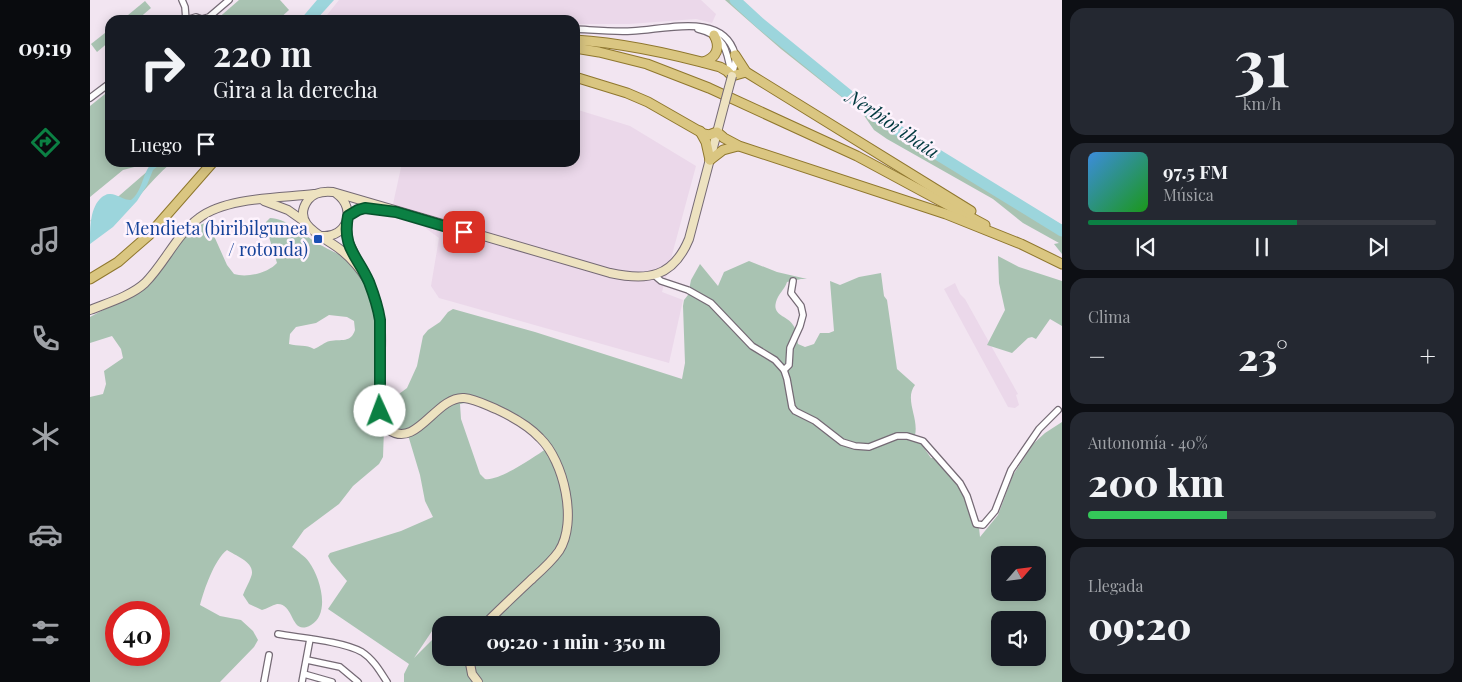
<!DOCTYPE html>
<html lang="es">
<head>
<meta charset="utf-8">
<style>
  body { margin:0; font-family:"Playfair Display",serif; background:#242831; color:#f1f3f6; height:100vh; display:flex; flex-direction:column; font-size:19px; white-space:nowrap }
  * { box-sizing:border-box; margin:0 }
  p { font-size:16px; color:#9ea1a6 }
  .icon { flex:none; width:28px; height:28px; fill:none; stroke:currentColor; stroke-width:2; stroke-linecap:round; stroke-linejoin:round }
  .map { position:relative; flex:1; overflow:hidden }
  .details { display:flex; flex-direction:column; gap:8px; padding:8px; background:#0d0f14; width:400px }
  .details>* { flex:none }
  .top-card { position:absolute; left:15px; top:15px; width:475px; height:152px; border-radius:15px; box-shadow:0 2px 12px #0003; background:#171b24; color:#f1f3f6; overflow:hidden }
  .needle { width:32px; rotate:62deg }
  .tools { position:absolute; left:901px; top:546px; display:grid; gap:10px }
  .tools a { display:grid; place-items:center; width:55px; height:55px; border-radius:10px; background:#171b24; box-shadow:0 2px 12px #0003; font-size:25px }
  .speed { position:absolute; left:15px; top:601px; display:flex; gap:10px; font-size:25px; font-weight:700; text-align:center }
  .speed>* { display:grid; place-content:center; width:65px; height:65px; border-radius:50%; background:#171b24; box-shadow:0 2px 12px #0003; line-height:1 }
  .speed .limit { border:8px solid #d22; background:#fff; color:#111 }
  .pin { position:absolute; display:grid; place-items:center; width:42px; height:42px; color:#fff; margin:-21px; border-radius:10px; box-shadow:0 2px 8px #0006 }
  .me { position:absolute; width:55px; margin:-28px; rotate:358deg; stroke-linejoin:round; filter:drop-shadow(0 0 4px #0008) }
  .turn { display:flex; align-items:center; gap:18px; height:105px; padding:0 25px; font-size:22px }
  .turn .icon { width:65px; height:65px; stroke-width:2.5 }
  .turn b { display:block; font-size:35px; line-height:42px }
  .then { display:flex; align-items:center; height:48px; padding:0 25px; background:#0003; gap:10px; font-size:19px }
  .big { font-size:38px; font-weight:800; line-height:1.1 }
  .details .widget { flex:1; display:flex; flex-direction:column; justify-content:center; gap:8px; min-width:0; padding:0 18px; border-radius:15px; background:#242831 }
  .details .dial { align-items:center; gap:0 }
  .dial b { font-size:65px; line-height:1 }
  .song { display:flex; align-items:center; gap:15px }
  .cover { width:60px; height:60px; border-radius:8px; background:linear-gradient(135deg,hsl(210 70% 55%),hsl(120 70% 35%)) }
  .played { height:5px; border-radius:2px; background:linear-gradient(90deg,#0b8043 60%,#363941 60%) }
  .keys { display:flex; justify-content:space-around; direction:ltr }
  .heat { display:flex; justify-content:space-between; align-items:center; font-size:28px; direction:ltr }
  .charge { height:8px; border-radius:4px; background:linear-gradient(90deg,#34c759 40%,#363941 0) }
  .trip { position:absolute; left:342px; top:616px; width:288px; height:50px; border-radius:15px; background:#171b24; box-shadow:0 2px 12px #0003; font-weight:800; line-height:50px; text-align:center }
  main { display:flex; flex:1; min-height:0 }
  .tab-bar { display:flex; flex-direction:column; width:90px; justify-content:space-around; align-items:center; background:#090b0e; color:#9ea1a6 }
  .tab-bar .icon { width:35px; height:35px }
  .tab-bar .selected { color:#0b8043 }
  .tab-bar b { font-size:22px; color:#f1f3f6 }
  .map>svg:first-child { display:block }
  .built { fill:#ebd8ea }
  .green { fill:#a9c3b2; fill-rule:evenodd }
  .water { fill:#9cd5dc }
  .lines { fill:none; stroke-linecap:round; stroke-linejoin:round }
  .river { stroke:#9cd5dc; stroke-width:11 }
  .street-casing { stroke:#756a75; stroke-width:8 }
  .secondary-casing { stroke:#756a75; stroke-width:10 }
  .primary-casing { stroke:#8f772e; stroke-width:11 }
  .street { stroke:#fff; stroke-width:5.5 }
  .secondary { stroke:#ede2c0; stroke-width:8 }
  .primary { stroke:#dac681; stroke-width:9 }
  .secondary-bridge-casing { stroke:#756a75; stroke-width:10; stroke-linecap:butt }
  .secondary-bridge { stroke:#ede2c0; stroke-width:8 }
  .route-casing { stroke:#07532c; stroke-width:12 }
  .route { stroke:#0b8043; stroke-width:9 }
  .transit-dot { fill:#1a4fb4; stroke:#fef3fd; stroke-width:2 }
  .labels { text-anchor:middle; stroke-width:5; stroke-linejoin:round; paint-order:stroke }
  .transit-label { font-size:18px; fill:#164399; stroke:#fef3fd; text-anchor:end }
  .water-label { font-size:19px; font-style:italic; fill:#023a40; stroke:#fef3fd }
</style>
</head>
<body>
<main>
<nav class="tab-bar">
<b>09:19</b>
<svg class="icon selected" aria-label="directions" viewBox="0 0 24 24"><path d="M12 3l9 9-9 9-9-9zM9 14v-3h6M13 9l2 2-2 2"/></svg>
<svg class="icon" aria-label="music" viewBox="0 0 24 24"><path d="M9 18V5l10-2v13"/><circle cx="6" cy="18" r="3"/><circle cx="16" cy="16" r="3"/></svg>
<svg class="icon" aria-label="phone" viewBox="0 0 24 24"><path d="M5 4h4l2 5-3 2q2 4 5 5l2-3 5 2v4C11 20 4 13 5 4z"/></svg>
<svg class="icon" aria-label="climate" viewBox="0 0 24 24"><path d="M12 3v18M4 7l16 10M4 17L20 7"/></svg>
<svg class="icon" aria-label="car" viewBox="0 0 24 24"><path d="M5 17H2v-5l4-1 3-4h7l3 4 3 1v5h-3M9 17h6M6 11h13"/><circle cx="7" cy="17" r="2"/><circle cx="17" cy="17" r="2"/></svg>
<svg class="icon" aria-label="filters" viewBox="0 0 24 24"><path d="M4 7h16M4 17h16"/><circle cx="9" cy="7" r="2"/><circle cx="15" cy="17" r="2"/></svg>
</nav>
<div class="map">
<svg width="972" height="682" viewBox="0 0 972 682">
  <rect width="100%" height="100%" fill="#f2e5f1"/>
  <!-- built -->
  <g class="built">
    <path d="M249,0H611L626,14L622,23L606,19L539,24H485V20H233Z"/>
    <path d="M485,109L540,126L606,166L572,292L593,300L579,363L349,298L341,286L349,238L303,204L312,163L485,162Z"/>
    <path d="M865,283L870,294L875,299L928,394L926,395L929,405L925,408L918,407L854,289Z"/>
  </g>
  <!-- green -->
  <g class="green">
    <path d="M149,0H190L199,10L188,20H126Z"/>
    <path d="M635,0H648L671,21L811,132L972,225V254L964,244L969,243L933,223L903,199L797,139L784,130L773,114L691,49Z"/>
    <path d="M55,1L61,8L47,20H32Z"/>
    <path d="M20,29V41L7,52L1,44Z"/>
    <path d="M20,90V162L52,163L48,166L33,170L0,197V106Z"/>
    <path d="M67,163H81C59,182 42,206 22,227L0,221Z"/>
    <path d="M180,218C195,218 212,233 224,241C235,249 251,253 261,263C295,298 290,353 292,398L309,394L317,388L327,366L333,336L338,330L350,322L358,312L363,309L445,332L592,379L595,363L593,306L594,300L598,295L601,280L610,264L628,286L634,272L659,261L687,272L717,279H711L697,282C695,289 688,294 686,302C682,316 698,316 703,325C707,330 707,338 708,344L715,347L724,344L730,333H739L744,331L740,281L750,285L769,277L791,273L794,296L797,300L807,369L825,385C814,399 829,418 825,435L841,458H845L861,476L873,494L880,500L888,518L890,537L908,515L923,475L943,444L955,433L972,422V682H314V674L319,664L238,609L257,581L241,562L238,556L240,553L311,531L343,517L335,501L330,475L318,435L294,429L293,457L289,464L263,486L249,504L214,530L202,547C208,552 215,556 219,562C230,577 241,613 221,625C200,637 205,603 187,604C182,605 177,609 172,610L159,604L153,595C155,589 159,583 161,577C167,563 146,556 137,550C124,560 114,590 110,605L130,616L151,620L163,631L168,640L164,647L130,682H0V397L13,394L16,384L14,371L33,358L31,349L22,336L0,343V317L39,296L103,228L115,223L120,227L137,265L144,274C157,278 178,273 187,263L176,227V222ZM239,315L257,317L264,321L265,330C261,343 251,339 240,341C234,342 230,347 224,349C216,344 208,347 199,344L200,334L206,327L226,323ZM375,403C389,403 431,425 443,435C447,439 452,445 456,449C444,457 408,482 395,479L390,474L371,419L370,404ZM910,555H948V592H910ZM26,612H69V655H26ZM350,619L352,622L347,635L324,658ZM910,620H948V658H910ZM351,625H621V658H351Z"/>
    <path d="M908,256L929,267L972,281V326L960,319L946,339L942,337L938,338L922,353L897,345L915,310L909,283Z"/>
  </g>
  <!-- water -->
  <g class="water">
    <path d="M227,0H244L226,20H210Z"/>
    <path d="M62,163H72L63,170L57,185L47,201L23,227L0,244C0,227 0,207 12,197C14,196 16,194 19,194C26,193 33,200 41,200C53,191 52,173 62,163Z"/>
  </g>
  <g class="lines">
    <!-- river -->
    <path class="river" d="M645,0L670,23L783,115L972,231"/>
    <defs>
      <g id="street">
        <path d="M92,0L95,7L96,20"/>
        <path d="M112,19L119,17L139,0"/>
        <path d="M96,20L106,17L114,20"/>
        <path d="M485,29C504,30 523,32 542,31C574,30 633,11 645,54C647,60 643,70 642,76"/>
        <path d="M608,29C634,35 637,49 641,73"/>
        <path d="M0,98L20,83"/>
        <path d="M564,275L571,281L598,290L621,303L662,346L685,360L694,370L697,379L702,407L705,411L725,421L752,442L765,446L779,447L807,436H817L833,441L870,483L877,496L886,524L893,525L905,511L921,470L949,429L968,410"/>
        <path d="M694,370L699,365L700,348L710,326L713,315L711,306L701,293L703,281"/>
        <path d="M188,634C211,638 252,641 272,652C283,659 290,671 297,682"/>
        <path d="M217,660L250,667L268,682"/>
        <path d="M214,674L242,682"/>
        <path d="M174,682L179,655"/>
        <path d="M212,682L220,639"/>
      </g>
      <g id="secondary">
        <path d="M174,201L198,210L215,222"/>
        <path d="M258,216L271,208L291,210"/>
        <path d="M256,224L257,238L268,262"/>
        <path d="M232,236C257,238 267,209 247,194"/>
        <path d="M276,276C283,290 288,305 290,319C294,349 287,380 290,410C290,413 290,419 291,422C292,424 297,428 299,430C327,449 346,396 374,398C385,399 396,405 406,409C421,416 439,426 450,438C474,461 488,522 469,551C462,561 452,570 443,578C426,594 410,609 394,625"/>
        <path d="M278,281C271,270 263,260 252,251C238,238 199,226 218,200C224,192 233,191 243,192L520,273C557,281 583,278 599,239L635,102"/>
        <path d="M0,310C17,303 41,296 55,283C75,263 86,235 109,218C136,197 191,198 224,194"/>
        <path d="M379,658L382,674L388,682"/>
      </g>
      <g id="primary">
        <path d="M485,40C534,43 583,54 630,67L637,71L642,76L656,72"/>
        <path d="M485,48L509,52L557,64L619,88L767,156L895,225"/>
        <path d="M645,55L656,72L881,211"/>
        <path d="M613,62C627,58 631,47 624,35"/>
        <path d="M485,77L537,93L558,102L614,134L619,135L627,132L634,138L649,146L856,214L931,244L972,264"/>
        <path d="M610,131L616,142L620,160"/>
        <path d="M620,160L633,150L648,146"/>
        <path d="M0,279L28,262L59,235L123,162"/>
      </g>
    </defs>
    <!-- street casing -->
    <use href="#street" class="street-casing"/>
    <!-- secondary casing -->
    <use href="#secondary" class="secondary-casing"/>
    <!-- primary casing -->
    <use href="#primary" class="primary-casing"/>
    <!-- street -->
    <use href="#street" class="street"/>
    <!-- secondary -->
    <use href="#secondary" class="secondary"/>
    <!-- primary -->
    <use href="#primary" class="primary"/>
    <defs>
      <path id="secondary-bridge" d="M635,102L642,76"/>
    </defs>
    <!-- secondary-bridge casing -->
    <use href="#secondary-bridge" class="secondary-bridge-casing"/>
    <!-- secondary-bridge -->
    <use href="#secondary-bridge" class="secondary-bridge"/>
  </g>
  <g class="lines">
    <defs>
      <path id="route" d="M290,411V320C288,307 284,295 279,282C267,255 252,248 258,216L268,210L275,208L306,212L374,232"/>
    </defs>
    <!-- route casing -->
    <use href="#route" class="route-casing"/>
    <!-- route -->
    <use href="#route" class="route"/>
  </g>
  <!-- markers -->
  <rect class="transit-dot" x="223" y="234" width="10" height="10" rx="2.5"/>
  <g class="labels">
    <!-- transit labels -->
    <g class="transit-label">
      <text x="218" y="235">Mendieta (biribilgunea<tspan x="218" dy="21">/ rotonda)</tspan></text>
    </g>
    <!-- water labels -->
    <g class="water-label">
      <text transform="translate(803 124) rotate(34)" y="7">Nerbioi ibaia</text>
    </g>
  </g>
</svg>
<div class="tools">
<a><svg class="needle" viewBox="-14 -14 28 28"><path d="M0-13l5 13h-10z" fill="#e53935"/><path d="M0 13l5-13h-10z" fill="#9ea1a6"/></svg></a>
<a><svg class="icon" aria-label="sound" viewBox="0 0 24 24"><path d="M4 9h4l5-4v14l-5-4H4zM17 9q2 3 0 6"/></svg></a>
</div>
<div class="speed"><div class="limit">40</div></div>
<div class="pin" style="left:374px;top:232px;background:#d93025"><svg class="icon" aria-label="arrive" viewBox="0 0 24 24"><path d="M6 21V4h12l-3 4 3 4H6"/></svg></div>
<svg class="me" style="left:290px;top:411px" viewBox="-20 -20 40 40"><circle r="19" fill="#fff"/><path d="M0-13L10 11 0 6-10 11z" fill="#0b8043"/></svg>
<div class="trip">09:20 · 1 min · 350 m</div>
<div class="top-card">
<div class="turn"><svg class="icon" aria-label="right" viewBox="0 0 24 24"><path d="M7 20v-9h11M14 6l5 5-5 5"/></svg><div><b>220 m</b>Gira a la derecha</div></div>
<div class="then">Luego<svg class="icon" aria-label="arrive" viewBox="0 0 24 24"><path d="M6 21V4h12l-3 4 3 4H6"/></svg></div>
</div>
</div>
<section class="details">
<div class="widget dial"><b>31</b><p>km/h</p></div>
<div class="widget">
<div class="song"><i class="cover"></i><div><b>97.5 FM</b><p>Música</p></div></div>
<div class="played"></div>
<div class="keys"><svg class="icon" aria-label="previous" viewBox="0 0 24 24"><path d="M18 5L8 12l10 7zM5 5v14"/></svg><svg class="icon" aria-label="pause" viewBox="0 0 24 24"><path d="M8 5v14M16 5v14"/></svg><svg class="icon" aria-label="next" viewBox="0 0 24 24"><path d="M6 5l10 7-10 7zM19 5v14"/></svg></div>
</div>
<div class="widget"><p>Clima</p>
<div class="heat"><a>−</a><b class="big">23°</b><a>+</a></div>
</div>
<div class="widget"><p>Autonomía · 40%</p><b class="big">200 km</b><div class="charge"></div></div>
<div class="widget"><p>Llegada</p><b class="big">09:20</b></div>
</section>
</main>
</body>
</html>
